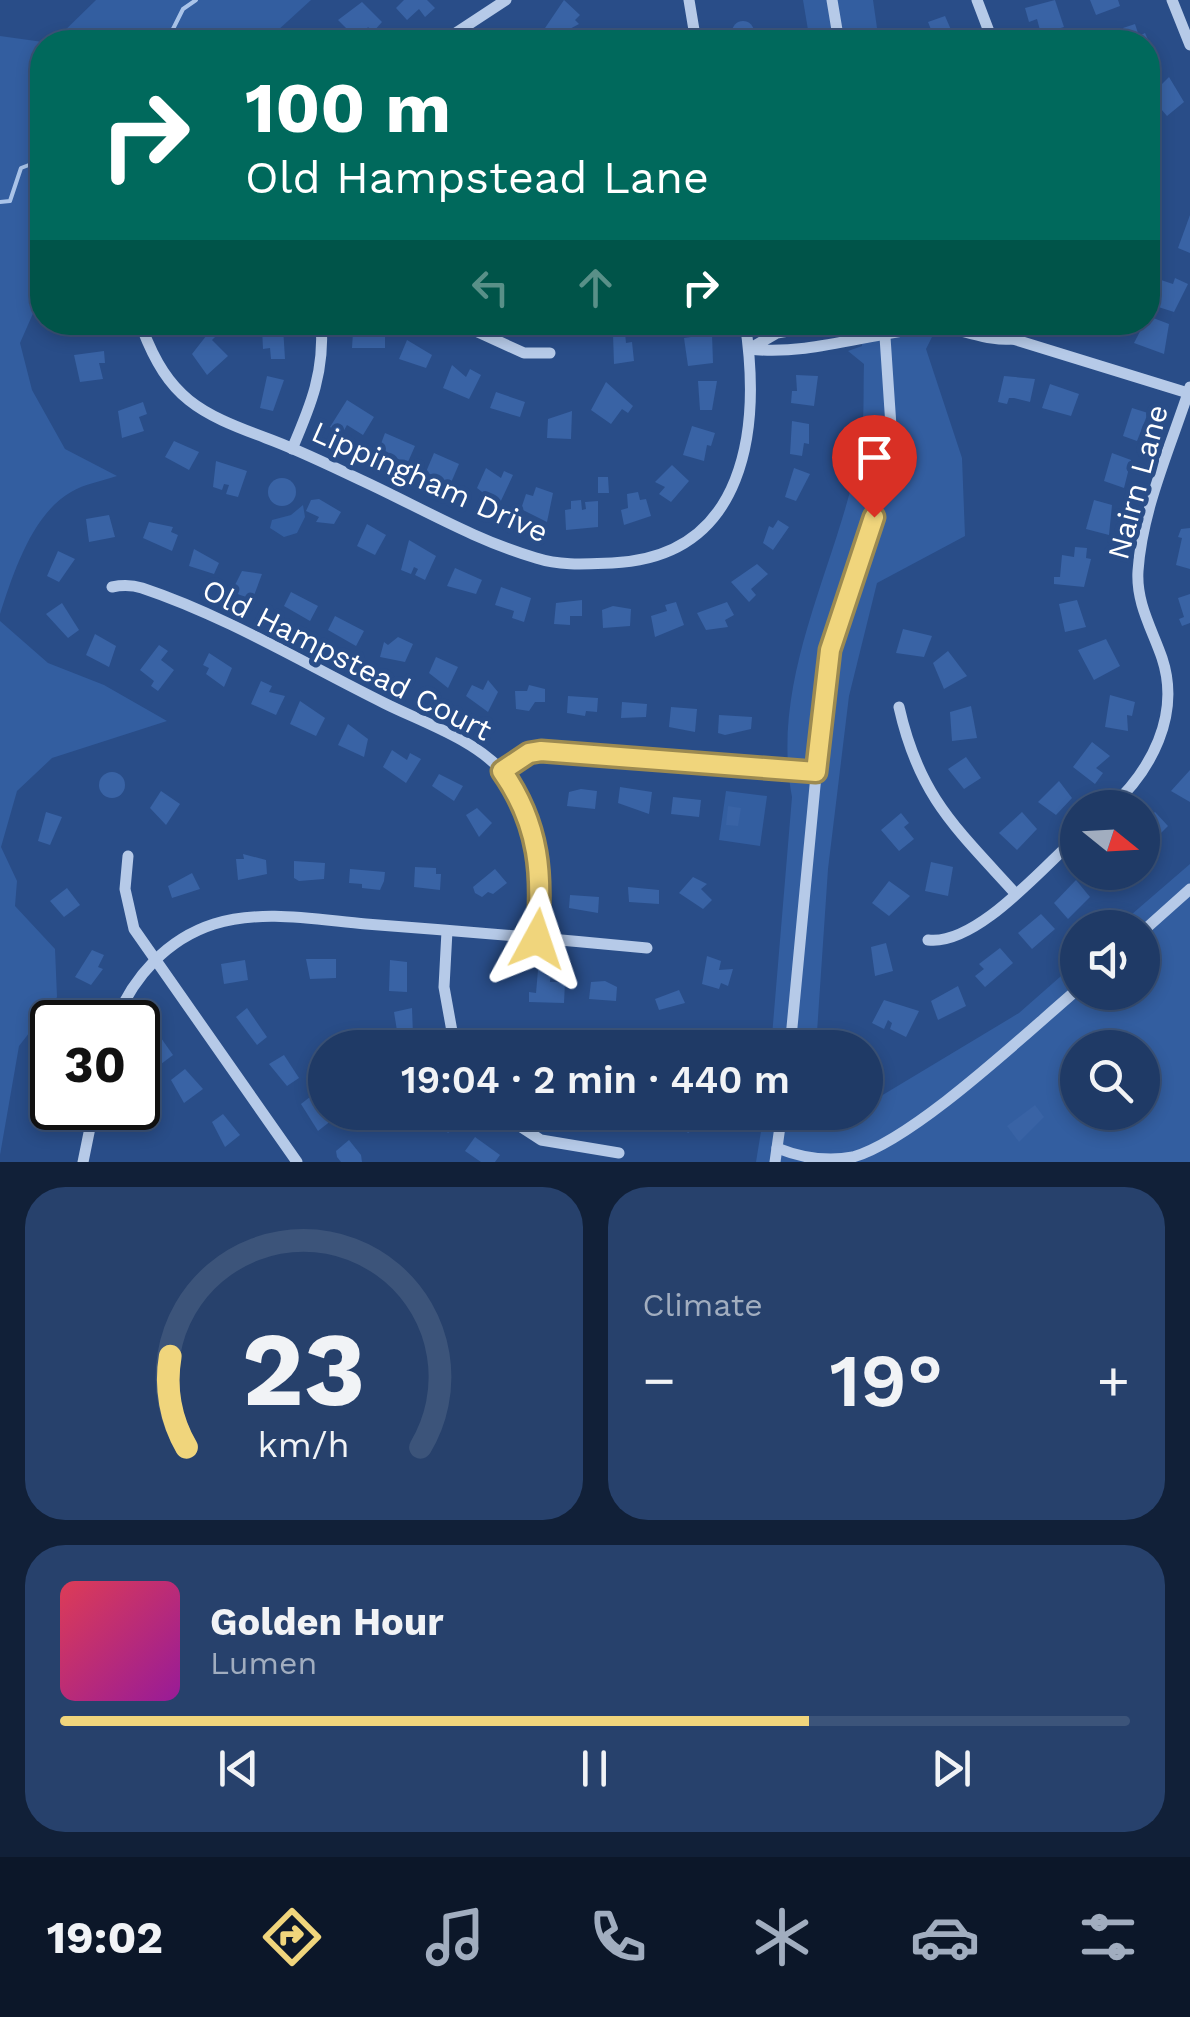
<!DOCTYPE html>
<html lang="en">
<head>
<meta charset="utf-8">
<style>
  body { margin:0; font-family:"Work Sans",sans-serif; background:#27416c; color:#f1f3f6; height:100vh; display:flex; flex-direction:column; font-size:38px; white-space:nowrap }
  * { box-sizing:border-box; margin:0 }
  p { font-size:32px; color:#a1adbf }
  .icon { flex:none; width:55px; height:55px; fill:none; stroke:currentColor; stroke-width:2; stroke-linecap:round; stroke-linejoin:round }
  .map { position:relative; height:1162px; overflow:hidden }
  .panel { display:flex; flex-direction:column; gap:25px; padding:25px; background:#112038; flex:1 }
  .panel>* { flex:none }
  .top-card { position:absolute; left:30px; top:30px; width:1130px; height:305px; border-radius:40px; box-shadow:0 5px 15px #0003,0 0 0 2px #3c547a; background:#00695c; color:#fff; overflow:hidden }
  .needle { width:65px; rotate:108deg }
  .controls { position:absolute; left:1060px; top:790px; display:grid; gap:20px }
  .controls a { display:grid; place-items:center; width:100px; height:100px; border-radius:50%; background:#1f3a66; box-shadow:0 5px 15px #0003,0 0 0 2px #3c547a; font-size:50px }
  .speed { position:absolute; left:30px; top:1000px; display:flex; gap:20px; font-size:50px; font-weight:700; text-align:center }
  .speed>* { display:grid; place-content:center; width:130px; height:130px; border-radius:50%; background:#1f3a66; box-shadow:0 5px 15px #0003,0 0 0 2px #3c547a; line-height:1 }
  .speed .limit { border:5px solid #111; border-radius:15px; background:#fff; color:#111 }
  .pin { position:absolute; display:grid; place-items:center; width:85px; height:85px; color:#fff; margin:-102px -42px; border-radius:50% 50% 50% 0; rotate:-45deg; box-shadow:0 0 10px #0007 }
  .pin .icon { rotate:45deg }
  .me { position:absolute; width:110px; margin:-55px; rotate:5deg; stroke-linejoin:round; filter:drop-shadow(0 0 8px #0008) }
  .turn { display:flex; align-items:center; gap:35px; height:210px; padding:0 50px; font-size:45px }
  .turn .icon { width:130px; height:130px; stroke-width:2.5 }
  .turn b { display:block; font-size:70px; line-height:85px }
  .lanes { display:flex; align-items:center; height:95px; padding:0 50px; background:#0003; justify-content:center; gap:50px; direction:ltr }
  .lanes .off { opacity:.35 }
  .big { font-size:75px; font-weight:600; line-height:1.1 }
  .panel .widget { flex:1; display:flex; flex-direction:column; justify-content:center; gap:15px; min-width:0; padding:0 35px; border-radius:40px; background:#27416c }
  .panel .dial { align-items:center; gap:0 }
  .dial svg { height:260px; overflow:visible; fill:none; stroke:#3c547a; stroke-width:7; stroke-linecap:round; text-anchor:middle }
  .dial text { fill:#f1f3f6; stroke:none }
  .song { display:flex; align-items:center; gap:30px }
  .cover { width:120px; height:120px; border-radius:15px; background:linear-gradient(135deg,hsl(350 70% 55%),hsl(300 70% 35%)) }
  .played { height:10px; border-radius:5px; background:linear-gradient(90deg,#f0d57c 70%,#3c547a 70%) }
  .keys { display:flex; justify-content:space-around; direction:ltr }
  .heat { display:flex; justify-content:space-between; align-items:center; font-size:55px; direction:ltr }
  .panel .tiles { flex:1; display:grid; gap:25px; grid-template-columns:1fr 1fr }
  .widget:last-child { grid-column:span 2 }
  .trip { position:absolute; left:308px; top:1030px; width:575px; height:100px; border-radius:50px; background:#1f3a66; box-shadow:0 5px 15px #0003,0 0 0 2px #3c547a; font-weight:600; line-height:100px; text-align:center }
  .menu { display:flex; height:160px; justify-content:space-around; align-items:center; background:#0c1729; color:#a1adbf }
  .menu .icon { width:70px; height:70px }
  .menu .current { color:#f0d57c }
  .menu b { font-size:45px; color:#f1f3f6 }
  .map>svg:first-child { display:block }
  .green { fill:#335ea0; fill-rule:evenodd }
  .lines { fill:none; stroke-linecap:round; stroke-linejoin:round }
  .stream { stroke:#aac4e9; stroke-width:4 }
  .building { fill:#3963a5 }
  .minor { stroke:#b6cae8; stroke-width:11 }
  .route-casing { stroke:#9c8a51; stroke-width:25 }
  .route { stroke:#f0d57c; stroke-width:18 }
  .labels { text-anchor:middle; stroke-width:10; stroke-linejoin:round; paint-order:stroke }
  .street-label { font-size:30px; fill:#fff; stroke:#294d88 }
</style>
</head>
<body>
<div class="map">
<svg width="1190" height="1162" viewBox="0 0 1190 1162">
  <rect width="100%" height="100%" fill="#294d88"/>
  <!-- green -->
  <g class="green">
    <path d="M96,0H311L265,42H53Z"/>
    <path d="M803,0H873L879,42H810Z"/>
    <path d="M0,36L43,42L42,293L20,343L32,390L65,449L117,476C102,481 84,484 71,492C32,514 13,574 0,614Z"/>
    <path d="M927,328V336L932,337L926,349L962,458L965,536L877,583L849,696L828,869L816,1047L771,1048L792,797C769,676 839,564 860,448C865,421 863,391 864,364L848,351L862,346L861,339Z"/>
    <path d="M303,505L305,517L297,533L284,537L270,528L272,520L291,515Z"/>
    <path d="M0,621L48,663L104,685L167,721L52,758L17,791L1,847L17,881L15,906L55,949L57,997L19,1046L0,1155Z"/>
    <path d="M726,791L767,796L760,846L719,840Z"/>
    <path d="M1190,864V1162H756L764,1113L865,1112V1094L881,1096L1019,1013L1077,962L1078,992H1142V928L1117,927ZM1078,1048H1142V1112H1078Z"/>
  </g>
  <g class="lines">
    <!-- stream -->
    <g class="stream">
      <path d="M151,42L173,29L183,9L196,0"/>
      <path d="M0,202L10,201L21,168L42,160"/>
    </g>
  </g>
  <!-- building -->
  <g class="building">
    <path d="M404,0H427L435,8L425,17L419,9L407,20L396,8Z"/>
    <path d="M564,0L580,15L575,20L579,24L566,31L571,36L563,42H554L543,31Z"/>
    <path d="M1055,0L1064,27L1041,34L1037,19L1029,22L1025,8Z"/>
    <path d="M1090,0H1118L1120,6L1096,15Z"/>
    <path d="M362,2L382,22L373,32L368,27L358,40L338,20Z"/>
    <path d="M945,16L952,32L960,42H936L928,22Z"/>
    <circle cx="743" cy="32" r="11"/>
    <path d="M1135,24L1139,36L1145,33L1149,42H1116L1127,38L1123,28Z"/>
    <path d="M659,30L661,42H638L636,34Z"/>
    <path d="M1169,77L1184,102L1167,116L1156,103L1148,108V98Z"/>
    <path d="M1190,215V253L1178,248Z"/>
    <path d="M1155,278L1173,284L1175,278L1188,284L1174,312L1152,305Z"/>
    <path d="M1148,316L1169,324L1164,354L1134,343Z"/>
    <path d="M1068,322H1093V329L1069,331Z"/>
    <path d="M283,327L285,359H271L270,348L263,349L262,328Z"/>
    <path d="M210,331L216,336L212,340L228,356L207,375L192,354Z"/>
    <path d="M353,332L385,333V348H352Z"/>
    <path d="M625,333L626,343L632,342L634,361L614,364L613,334Z"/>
    <path d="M712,334L713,363L688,366L684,338Z"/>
    <path d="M407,340L432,355L426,368L399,359Z"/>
    <path d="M104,351L105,363H99L103,379L80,382L74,355Z"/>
    <path d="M452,365L466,377L470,369L481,375L469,399L443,388Z"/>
    <path d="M796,375L818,376L814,406L791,403L792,391H797Z"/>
    <path d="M267,376L284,380L273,411L260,408Z"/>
    <path d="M1004,376L1035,379L1030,402L1014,398H1009L1007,404L998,402Z"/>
    <path d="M698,381H717L712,410H700Z"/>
    <path d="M606,382L633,406L628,413L622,409L611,424L591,410Z"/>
    <path d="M1050,384L1079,394L1071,416L1042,408Z"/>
    <path d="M496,392L525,402L520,417L490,408Z"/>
    <path d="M347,400L374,417L363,435L347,425L342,434L330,427Z"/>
    <path d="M143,402L147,414L139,417L144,431L122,438L118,411Z"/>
    <path d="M1132,408L1148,413L1137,441L1123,436Z"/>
    <path d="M572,411L571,439L547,438L548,419Z"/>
    <path d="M792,421L809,424V444L804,443L802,456L790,454Z"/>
    <path d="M692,426L715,433L711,446L707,445L704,461L683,455Z"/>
    <path d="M385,433L415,446L408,462L382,454L379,449Z"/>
    <path d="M174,441L199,452L189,470L165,457Z"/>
    <path d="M434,453L459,464L450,485L426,472Z"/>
    <path d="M1112,453L1131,460L1124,488L1104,481Z"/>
    <path d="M216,461L247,471L238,497L226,494L229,485L224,484L222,490L213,487Z"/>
    <path d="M672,465L689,481L671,502L659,494L665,487L655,482Z"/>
    <path d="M486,468L501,478L504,471L513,475L499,505L477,488Z"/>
    <path d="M794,468L810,474L796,501L785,497Z"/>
    <path d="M598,477H608L609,493H598Z"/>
    <circle cx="282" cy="492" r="14"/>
    <path d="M536,487L553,493L547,522L521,509L526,494L533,496Z"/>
    <path d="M638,492L640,500L646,499L651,516L624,525L621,510L628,508L627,494Z"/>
    <path d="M319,499L341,512L334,524L316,522L319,517L306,511L311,500Z"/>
    <path d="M581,500L582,510L586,509L585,502L598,501V527L566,530L565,510L571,509V501Z"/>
    <path d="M1094,500L1112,505L1109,535L1086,529Z"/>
    <path d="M109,515L115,537L89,542L86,519Z"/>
    <path d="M778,520L789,527L773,550L763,543L769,526L773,528Z"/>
    <path d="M149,522L173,527L171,532L178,535L172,551L143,538Z"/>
    <path d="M367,524L386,535L375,555L357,546Z"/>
    <path d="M1190,528V569L1176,565L1182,538L1178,537L1181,529Z"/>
    <path d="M409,540L436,556L425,580L415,575L418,569L414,567L411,574L401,570Z"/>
    <path d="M1075,547L1087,548L1086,558L1091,559L1084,587L1054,584V577H1060L1062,555L1074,557Z"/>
    <path d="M194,549L219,563L214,574L189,566Z"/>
    <path d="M58,551L75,559L59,582L47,576Z"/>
    <path d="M757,564L768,574L751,589L756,595L749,602L731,582Z"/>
    <path d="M455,568L482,580L476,594L447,586Z"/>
    <path d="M242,571L262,574L252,601L232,591Z"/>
    <path d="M501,587L531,598L524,622L512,618L514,611L495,605Z"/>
    <path d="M291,592L318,606L310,621L284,606Z"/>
    <path d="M1190,594V623L1182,626L1179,619L1184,617L1178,598Z"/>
    <path d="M582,600V616H570V625L554,624L556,603Z"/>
    <path d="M1077,600L1086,627L1065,632L1059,604Z"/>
    <path d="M676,602L684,625L655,637L651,616L667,611L665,605Z"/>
    <path d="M727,602L734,615L725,620L728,627L706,630L697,613Z"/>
    <path d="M62,603L79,630L68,638L46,614Z"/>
    <path d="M613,606L631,609L630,626L603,628L602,610Z"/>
    <path d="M335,616L364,631L356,646L328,630Z"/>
    <path d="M903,629L932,636L924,657L896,653Z"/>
    <path d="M95,634L116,646L109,667L86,655Z"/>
    <path d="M398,637L413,644L405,662L380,657L384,642L388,645Z"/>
    <path d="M1106,639L1120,666L1094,680L1078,650Z"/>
    <path d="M159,645L168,651L161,660L174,670L158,691L151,686L154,681L140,670Z"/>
    <path d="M948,651L967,676L944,689L933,663Z"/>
    <path d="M209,653L232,668L224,687L206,674L209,668L203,665Z"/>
    <path d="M436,657L458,667L448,688L429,673Z"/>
    <path d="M488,680L498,692L488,712L466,696L472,685L483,690Z"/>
    <path d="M261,681L272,686L269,692L285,696L276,715L251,704Z"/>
    <path d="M529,685L545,689V702H535L529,711L516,709L515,691H527Z"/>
    <path d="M1110,695L1135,702L1132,716L1127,715L1128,731L1105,727Z"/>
    <path d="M568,696L598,698L597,712L586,711L585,716L567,713Z"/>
    <path d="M300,701L325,718L316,736L290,724Z"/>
    <path d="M622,702L647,704L646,717L621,718Z"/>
    <path d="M971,706L977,738L952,741L950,712Z"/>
    <path d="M671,707L697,709L695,732L669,727Z"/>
    <path d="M719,715L752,717L751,729L725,735L718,733Z"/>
    <path d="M348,724L368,739L364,757L338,745Z"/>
    <path d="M1092,742L1110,756L1096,768L1103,773L1095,784L1073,767Z"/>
    <path d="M392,750L407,760L410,753L421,759L406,783L383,767Z"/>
    <path d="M966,757L981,778L964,789L948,769Z"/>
    <path d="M1190,770V802L1171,791Z"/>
    <circle cx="112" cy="785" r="13"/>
    <path d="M439,774L463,786L454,801L432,786Z"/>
    <path d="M1059,781L1072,798L1056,815L1038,802Z"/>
    <path d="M620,787L652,792L649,814L618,803Z"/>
    <path d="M581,789L597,791L595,809L567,806L569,792Z"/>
    <path d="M161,791L180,804L166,825L150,808Z"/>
    <path d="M673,797L701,800L699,817L671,814Z"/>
    <path d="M728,806L741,808L738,826L726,825Z"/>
    <path d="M477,808L492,823L479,837L466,815Z"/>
    <path d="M46,812L62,817L50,845L38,841Z"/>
    <path d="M1022,812L1037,829L1017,850L999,833Z"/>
    <path d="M1155,812L1168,826L1148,846L1142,840V821Z"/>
    <path d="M901,813L909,823L904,827L914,839L899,851L881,830Z"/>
    <path d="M243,854L266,860L267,874L238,880L236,859H244Z"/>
    <path d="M294,861L325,863L324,879L299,881L294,878Z"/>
    <path d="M931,862L953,867L948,896L925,891Z"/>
    <path d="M415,867L436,868V874H441L440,890L414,887Z"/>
    <path d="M350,869L385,872L384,881L380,890L362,888V884L349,883Z"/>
    <path d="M495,869L507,883L493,894L488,892L482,897L475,893L473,887Z"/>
    <path d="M192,873L200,889L172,898L168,886Z"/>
    <path d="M693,877L707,884L701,889L712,900L703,909L679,893Z"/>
    <path d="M1076,880L1090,897L1068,919L1054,903Z"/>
    <path d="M889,881L910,896L889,916L872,903Z"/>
    <path d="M628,887L659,890V904L629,902Z"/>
    <path d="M67,888L80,905L64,917L50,901Z"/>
    <path d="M570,895L599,897L598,913L569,908Z"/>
    <path d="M1041,914L1055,929L1032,949L1018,933Z"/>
    <path d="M886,943L893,971L875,976L871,947Z"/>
    <path d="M1000,948L1013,963L985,987L975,976L984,969L979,964Z"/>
    <path d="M92,950L104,955L98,967L103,969L91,985L75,977Z"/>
    <path d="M707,956L721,961L719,970L733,969L728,986L721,983L719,989L702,984Z"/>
    <path d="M306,959H336V978L310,979Z"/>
    <path d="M245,960L248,980L224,984L221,964Z"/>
    <path d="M390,960L407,962V992L389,991Z"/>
    <path d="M538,970L551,971L550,982H565L564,1003L529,1002V992L536,993Z"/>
    <path d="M605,981L617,987L616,1001L589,999L591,982Z"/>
    <path d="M958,986L966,1006L938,1020L931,1001Z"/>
    <path d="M679,990L685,1003L659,1010L655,999Z"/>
    <path d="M884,1000L919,1011L906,1037L890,1029L892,1023L888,1020L884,1029L872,1023Z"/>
    <path d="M247,1008L267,1037L257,1045L236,1017Z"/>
    <path d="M412,1008L413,1035L398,1037L394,1012Z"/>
    <path d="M52,1036V1066L38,1056Z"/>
    <path d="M161,1038L173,1055L157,1067L145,1049Z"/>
    <path d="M284,1055L299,1078L287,1086L269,1064Z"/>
    <path d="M185,1069L203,1089L184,1103L171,1080Z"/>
    <path d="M315,1093L332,1120L318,1131L301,1104Z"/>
    <path d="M1035,1105L1044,1117L1019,1142L1007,1126Z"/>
    <path d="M430,1112H451L460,1122L448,1133Z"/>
    <path d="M668,1112H697L690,1117L697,1127L688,1133Z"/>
    <path d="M223,1114L240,1135L225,1147L212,1122Z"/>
    <path d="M475,1137L500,1155L495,1162H481L465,1151Z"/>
    <path d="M349,1140L361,1155L362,1162H341L337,1157L336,1151Z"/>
  </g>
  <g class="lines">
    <!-- minor -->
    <g class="minor">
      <path d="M689,0L696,42"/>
      <path d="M832,0L839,42"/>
      <path d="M977,0L993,42"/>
      <path d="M1172,0L1190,45"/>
      <path d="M442,42L506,0"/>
      <path d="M456,322L524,353H550"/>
      <path d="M839,322L777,333L749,349C809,356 868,333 928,328C958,325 984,342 1013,339L991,322"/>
      <path d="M1019,322L1013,339L1188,393"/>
      <path d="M142,328C169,399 199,413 266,438C299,450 331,466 363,481C419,507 477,541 536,558C561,566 586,564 612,563C747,557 761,428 745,322"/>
      <path d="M292,449C311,405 325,371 321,322"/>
      <path d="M112,587C122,585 132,585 142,588C226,616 305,664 384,703C422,722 474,739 503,772C544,819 542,881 537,939"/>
      <path d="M899,707C919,796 955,827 1014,892"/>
      <path d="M502,771L539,751L816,772"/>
      <path d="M1110,808C1151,771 1181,715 1162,658C1152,629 1136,603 1138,571C1142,509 1171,446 1190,387"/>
      <path d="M128,856L125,889L134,929L297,1162"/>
      <path d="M447,931L444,987L455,1048"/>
      <path d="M1142,932L1190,889"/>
      <path d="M928,940C976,946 1042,868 1078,836"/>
      <path d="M115,1022C133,977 167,939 214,924C262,909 318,920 366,924C460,931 553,939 647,948"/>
      <path d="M790,1048L825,681L839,613L874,517L892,441L884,322"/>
      <path d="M498,1112L541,1140L619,1153"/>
      <path d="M777,1148C802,1158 827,1162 853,1157C915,1139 1026,1033 1078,989"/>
      <path d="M83,1162L94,1108"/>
      <path d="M775,1162L782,1112"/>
    </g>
  </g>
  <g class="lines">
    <defs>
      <path id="route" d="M537,939C543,876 540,825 502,771L529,753L541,751L816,772L830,650L874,517"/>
    </defs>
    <!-- route casing -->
    <use href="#route" class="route-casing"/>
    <!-- route -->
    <use href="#route" class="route"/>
  </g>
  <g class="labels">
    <!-- street labels -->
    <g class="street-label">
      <text transform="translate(430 482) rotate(24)" y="10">Lippingham Drive</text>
      <text transform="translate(1138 482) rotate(-75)" y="10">Nairn Lane</text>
      <text transform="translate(347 660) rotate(27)" y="10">Old Hampstead Court</text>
    </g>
  </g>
</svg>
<div class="controls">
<a><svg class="needle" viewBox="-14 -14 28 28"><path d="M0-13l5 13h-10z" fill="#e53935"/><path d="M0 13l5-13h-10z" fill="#a1adbf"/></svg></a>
<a><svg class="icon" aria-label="sound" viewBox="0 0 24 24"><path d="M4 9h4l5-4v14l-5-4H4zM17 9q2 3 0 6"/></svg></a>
<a><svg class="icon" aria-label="search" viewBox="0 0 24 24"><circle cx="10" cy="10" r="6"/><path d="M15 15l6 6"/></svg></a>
</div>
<div class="speed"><div class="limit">30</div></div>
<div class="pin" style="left:874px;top:517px;background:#d93025"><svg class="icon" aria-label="arrive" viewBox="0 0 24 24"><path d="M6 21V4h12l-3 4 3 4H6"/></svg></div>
<svg class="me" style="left:537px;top:939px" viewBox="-20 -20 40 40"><path d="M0-17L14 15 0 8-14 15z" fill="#f0d57c" stroke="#fff" stroke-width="4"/></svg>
<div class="trip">19:04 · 2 min · 440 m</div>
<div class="top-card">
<div class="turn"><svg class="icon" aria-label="right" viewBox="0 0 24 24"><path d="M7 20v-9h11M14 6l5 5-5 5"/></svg><div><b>100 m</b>Old Hampstead Lane</div></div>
<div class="lanes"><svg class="icon off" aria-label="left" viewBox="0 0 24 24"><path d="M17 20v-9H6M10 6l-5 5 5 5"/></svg><svg class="icon off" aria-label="ahead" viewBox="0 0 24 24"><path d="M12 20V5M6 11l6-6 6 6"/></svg><svg class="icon" aria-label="right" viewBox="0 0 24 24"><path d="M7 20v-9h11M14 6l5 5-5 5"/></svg></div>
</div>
</div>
<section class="panel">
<div class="tiles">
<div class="widget dial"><svg viewBox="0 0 100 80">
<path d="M14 69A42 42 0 1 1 86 69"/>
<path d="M14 69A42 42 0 0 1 9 41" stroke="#f0d57c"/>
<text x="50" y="56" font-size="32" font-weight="700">23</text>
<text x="50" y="72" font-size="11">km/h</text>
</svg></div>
<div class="widget"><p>Climate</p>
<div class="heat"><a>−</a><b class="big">19°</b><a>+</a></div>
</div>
<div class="widget">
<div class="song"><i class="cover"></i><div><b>Golden Hour</b><p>Lumen</p></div></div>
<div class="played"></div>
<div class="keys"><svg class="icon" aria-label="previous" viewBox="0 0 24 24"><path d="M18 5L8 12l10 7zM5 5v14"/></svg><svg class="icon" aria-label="pause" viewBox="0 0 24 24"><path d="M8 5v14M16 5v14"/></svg><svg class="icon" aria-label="next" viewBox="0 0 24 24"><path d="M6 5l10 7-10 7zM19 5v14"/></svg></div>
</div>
</div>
</section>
<nav class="menu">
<b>19:02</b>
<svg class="icon current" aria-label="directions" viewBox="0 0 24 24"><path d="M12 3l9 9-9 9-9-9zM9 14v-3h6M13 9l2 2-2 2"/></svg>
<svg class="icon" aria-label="music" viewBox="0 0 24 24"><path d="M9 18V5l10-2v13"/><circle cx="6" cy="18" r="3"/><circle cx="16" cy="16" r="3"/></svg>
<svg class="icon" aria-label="phone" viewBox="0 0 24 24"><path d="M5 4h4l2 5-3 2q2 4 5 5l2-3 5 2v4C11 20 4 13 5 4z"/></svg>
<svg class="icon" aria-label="climate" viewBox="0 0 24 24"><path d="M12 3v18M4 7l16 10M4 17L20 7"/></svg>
<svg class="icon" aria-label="car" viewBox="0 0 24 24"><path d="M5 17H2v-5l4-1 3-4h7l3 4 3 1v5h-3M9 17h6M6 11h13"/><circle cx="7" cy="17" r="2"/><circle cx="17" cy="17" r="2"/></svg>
<svg class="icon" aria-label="filters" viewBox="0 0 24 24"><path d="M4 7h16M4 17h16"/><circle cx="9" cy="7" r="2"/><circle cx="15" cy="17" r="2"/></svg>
</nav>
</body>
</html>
